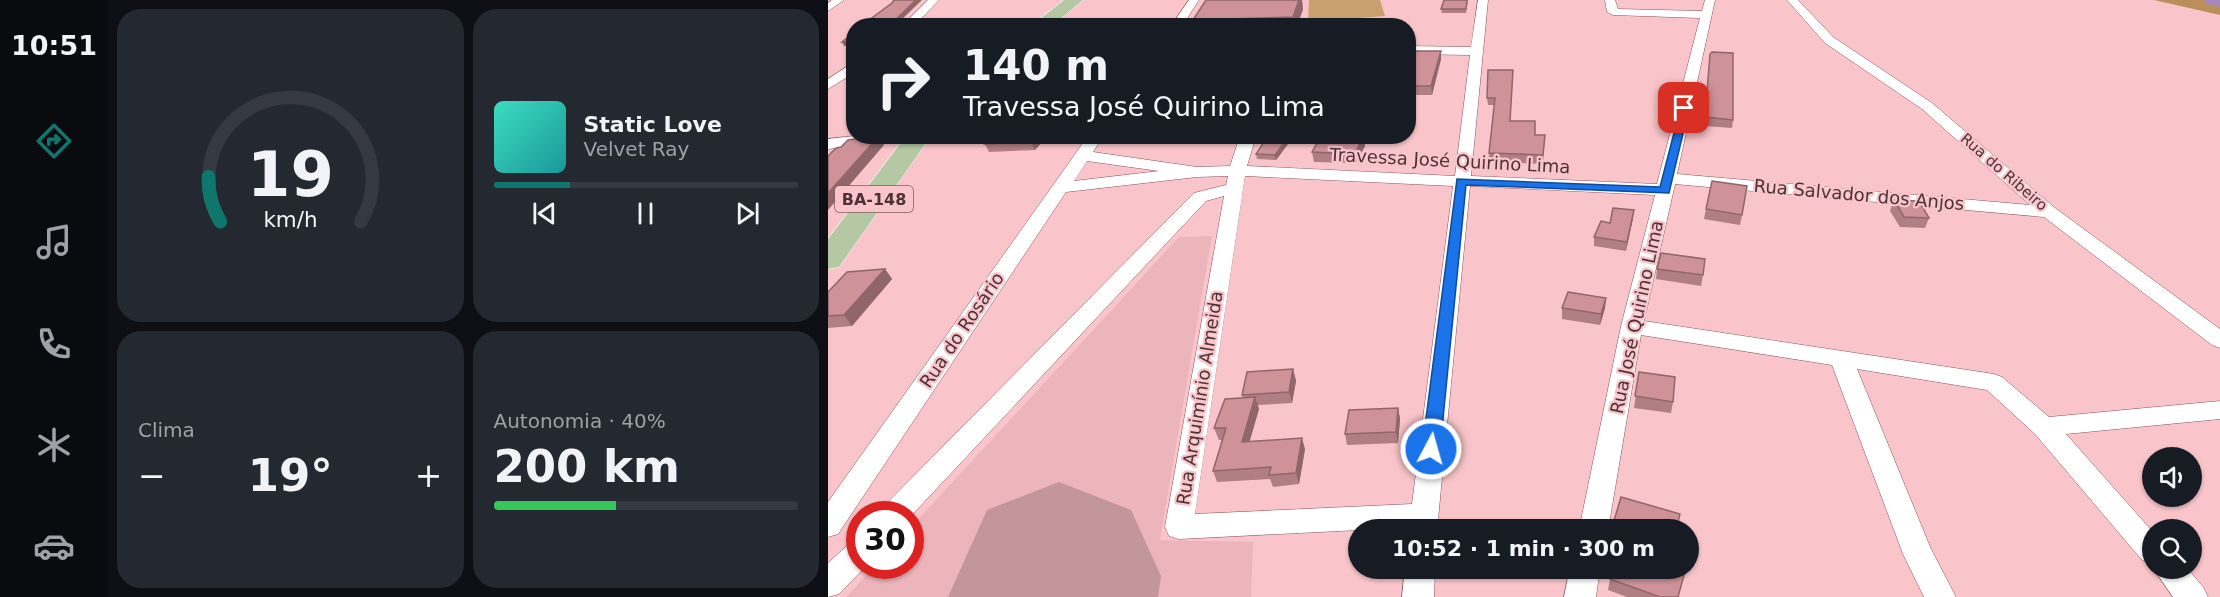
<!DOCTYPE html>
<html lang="pt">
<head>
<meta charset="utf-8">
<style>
  body { margin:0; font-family:"DejaVu Sans",sans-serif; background:#242831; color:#f1f3f6; height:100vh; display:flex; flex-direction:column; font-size:22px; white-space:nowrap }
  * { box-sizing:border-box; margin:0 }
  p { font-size:20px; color:#9ea1a6 }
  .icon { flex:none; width:33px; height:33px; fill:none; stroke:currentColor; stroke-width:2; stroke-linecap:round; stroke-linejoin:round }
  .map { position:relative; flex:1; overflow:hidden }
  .sheet { display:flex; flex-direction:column; gap:9px; padding:9px; background:#0d0f14; width:720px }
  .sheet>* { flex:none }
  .banner { position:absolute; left:18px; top:18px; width:570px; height:126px; border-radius:24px; box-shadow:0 2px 4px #0004; background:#171b24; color:#f1f3f6; overflow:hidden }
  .controls { position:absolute; left:1314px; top:447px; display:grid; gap:12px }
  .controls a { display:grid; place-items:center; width:60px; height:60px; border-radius:50%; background:#171b24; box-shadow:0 2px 4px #0004; font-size:30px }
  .speed { position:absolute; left:18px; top:501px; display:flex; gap:12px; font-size:30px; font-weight:700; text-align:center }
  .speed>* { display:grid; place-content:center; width:78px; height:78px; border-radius:50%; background:#171b24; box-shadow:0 2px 4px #0004; line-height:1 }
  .speed .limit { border:9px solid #d22; background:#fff; color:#111 }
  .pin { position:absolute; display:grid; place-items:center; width:51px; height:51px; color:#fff; margin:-26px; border-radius:12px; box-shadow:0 3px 9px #0006 }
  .me { position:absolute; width:66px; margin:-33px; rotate:6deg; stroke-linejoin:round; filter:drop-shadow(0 0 4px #0008) }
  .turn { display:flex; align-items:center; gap:21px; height:126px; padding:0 18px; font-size:27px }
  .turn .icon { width:78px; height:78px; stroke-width:2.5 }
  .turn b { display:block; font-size:42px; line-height:51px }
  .big { font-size:45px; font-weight:700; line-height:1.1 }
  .sheet .widget { flex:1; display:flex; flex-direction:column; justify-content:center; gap:9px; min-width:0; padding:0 21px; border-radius:24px; background:#242831 }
  .sheet .dial { align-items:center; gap:0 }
  .dial svg { height:156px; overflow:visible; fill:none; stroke:#363941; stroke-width:7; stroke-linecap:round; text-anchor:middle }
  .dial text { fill:#f1f3f6; stroke:none }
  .song { display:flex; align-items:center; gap:18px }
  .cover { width:72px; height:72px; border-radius:9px; background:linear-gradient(135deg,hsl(170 70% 55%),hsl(180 70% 35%)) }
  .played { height:6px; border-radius:3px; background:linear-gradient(90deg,#0f766e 25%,#363941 25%) }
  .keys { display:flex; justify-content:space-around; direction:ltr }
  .heat { display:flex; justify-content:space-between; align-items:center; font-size:33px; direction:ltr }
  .charge { height:9px; border-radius:4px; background:linear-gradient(90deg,#34c759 40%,#363941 0) }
  .sheet .tiles { flex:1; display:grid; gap:9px; grid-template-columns:repeat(2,1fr) }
  .trip { position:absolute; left:520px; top:519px; width:351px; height:60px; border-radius:30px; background:#171b24; box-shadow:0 2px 4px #0004; font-weight:700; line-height:60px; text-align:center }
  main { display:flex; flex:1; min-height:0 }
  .tab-bar { display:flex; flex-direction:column; width:108px; justify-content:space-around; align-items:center; background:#090b0e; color:#9ea1a6 }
  .tab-bar .icon { width:42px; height:42px }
  .tab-bar .current { color:#0f766e }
  .tab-bar b { font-size:27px; color:#f1f3f6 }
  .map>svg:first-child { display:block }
  .built { fill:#ecb5bb }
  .green { fill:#c9a170 }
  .forest { fill:#ba8f5a }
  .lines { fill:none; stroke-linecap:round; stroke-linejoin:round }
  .river { fill:#a786bd; fill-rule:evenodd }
  .runway { fill:#c2969b; fill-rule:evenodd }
  .street-casing { stroke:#885259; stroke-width:1 }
  .primary-casing { stroke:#fff; stroke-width:1 }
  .street { fill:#fff; fill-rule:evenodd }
  .primary { fill:#b4c8a3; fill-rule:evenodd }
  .wall { fill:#b17e83 }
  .shaded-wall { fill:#90666a }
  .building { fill:#ce9298; stroke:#90666a; stroke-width:1.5 }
  .route { fill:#1a73e8; stroke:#114b97; stroke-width:1.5 }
  .labels { text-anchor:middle; stroke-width:4.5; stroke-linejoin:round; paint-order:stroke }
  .far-street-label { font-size:15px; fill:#4c3336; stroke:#f9c5ca }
  .shield { fill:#f9c5ca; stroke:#805f62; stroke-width:1.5 }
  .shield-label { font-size:16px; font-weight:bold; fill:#4c3336 }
  .street-label { font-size:18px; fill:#4c3336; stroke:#f9c5ca }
</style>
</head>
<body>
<main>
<nav class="tab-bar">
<b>10:51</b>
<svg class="icon current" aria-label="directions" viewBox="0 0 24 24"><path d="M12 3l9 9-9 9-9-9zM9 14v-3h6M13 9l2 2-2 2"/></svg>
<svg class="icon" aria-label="music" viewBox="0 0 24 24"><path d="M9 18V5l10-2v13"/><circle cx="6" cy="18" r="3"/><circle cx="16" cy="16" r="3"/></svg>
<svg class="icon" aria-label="phone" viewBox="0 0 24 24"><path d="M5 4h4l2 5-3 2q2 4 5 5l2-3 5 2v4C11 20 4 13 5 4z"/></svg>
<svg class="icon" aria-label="climate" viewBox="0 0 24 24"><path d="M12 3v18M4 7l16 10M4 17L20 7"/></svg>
<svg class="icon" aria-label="car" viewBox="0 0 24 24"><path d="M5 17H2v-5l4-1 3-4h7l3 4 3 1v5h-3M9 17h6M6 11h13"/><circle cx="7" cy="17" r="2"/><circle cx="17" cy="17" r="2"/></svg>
</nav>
<section class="sheet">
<div class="tiles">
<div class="widget dial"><svg viewBox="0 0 100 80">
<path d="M14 69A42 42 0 1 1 86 69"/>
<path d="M14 69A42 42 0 0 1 8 46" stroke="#0f766e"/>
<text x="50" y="56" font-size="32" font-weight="700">19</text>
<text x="50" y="72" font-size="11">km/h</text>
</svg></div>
<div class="widget">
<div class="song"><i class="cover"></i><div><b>Static Love</b><p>Velvet Ray</p></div></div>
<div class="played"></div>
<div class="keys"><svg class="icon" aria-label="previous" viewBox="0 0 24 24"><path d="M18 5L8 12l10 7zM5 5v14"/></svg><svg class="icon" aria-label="pause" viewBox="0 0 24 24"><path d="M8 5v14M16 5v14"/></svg><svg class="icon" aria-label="next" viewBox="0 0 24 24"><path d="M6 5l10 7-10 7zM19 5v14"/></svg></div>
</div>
<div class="widget"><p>Clima</p>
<div class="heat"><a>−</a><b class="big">19°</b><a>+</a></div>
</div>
<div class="widget"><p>Autonomia · 40%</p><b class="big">200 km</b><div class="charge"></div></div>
</div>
</section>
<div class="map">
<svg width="1392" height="597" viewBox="0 0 1392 597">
  <rect width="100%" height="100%" fill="#f9c5ca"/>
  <!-- built -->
  <path class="built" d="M384,236L332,540L425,542L423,597H18L47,566H82L83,527L351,237Z"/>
  <!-- green -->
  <path class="green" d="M481,0H552L557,16L480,22Z"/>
  <!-- forest -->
  <path class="forest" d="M1326,0H1392V15Z"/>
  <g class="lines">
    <!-- river -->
    <path class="river" d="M1376,0H1392V7L1379,4Z"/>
    <!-- runway -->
    <path class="runway" d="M231,482L303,510L333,576L330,597H120L159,510Z"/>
    <defs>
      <g id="street">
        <path d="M4,0H16L0,11V3Z"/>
        <path d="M100,0H111L86,26H74Z"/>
        <path d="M361,0H371L354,26H343Z"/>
        <path d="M650,0H660L643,176L829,184L872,18L785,15L779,12L777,0H787L790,9L874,11L877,0H887L849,174L1202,205L1094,109L997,43L959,0H970L1005,37L1104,103L1227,208L1392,329V348L1384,345L1216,217L847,184L816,321L1166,374L1174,377L1221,417L1392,401V419L1238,434L1324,531V564L1314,560L1207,434L1159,390L1029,369L1103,549L1128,597H1096L1075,554L1004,365L813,335L780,530H751L793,326L827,195L642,186L609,530H531L351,539L341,536L337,527L396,196L378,201L82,517V514H53L57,505L366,193L398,185L400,176L369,177L238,192L10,534L0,537V502L260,136H275L265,152L369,167L402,166L412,136H428L419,166L627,176L642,55L580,54V46L643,47ZM259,161L331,171L246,181ZM417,176L625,186L584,504L367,514Z"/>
        <path d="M26,62V73L0,89V79Z"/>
        <path d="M26,136H79L72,141L0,149V139Z"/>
        <path d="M32,539V566H38L11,594L0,597V563L22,543Z"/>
        <path d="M577,568H607L606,597H574Z"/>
        <path d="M742,568H772L768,597H736Z"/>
        <path d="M1325,568H1359L1375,587L1380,597H1345Z"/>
      </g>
      <g id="primary">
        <path d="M236,0H255L224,26H203Z"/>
        <path d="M78,136H103L11,267L0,269V239Z"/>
      </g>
    </defs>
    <!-- street casing -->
    <use href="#street" class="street-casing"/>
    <!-- primary casing -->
    <use href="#primary" class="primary-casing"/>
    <!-- street -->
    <use href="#street" class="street"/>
    <!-- primary -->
    <use href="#primary" class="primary"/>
  </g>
  <!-- wall -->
  <g class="wall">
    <path d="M378,0H474L475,9L469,26H366L365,20Z"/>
    <path d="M640,0L638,13H614L613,9Z"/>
    <path d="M613,51V59L604,95H580V63Z"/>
    <path d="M882,54L905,120L904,128L876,126Z"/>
    <path d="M685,77L682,121L707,135H717L715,164L661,162V153L666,105H660L659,98Z"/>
    <path d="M219,136L207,150L161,152L157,144Z"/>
    <path d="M440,136H466L448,160L429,159L428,154Z"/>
    <path d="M535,136L537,146L528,163L486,162L484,152Z"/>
    <path d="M1066,200L1101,218L1097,228L1072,227L1062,211Z"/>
    <path d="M878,209L914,215L912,225L876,219Z"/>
    <path d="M805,218L798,251L766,246V237L782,223Z"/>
    <path d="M57,269L64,279L24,326L0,328V292Z"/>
    <path d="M829,269L875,275L873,286L828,279Z"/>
    <path d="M778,298L777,308L772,325L734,319V308Z"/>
    <path d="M465,369L468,381L464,403L430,405L431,409L421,442L477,449L471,484L445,487L442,479L389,482L385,471L394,440H391L386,428L415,398L414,395Z"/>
    <path d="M811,372L845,402L843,413L806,408Z"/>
    <path d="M570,408L572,419L570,443L519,445L517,434Z"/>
    <path d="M785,524L849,530H784Z"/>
    <path d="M782,579L850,597H799L780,590Z"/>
  </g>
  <!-- shaded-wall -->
  <g class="shaded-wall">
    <path d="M88,0H94L67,26H61Z"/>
    <path d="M471,0H474L475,9L469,26H466L465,17Z"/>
    <path d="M26,41V45L16,46L14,42Z"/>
    <path d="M613,51V59L604,95L603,86Z"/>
    <path d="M51,136L56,145L0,210V193Z"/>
    <path d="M209,136H219L207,150L203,142Z"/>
    <path d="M461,136H466L448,160L447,155Z"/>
    <path d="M535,136L537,146L528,163L527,154Z"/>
    <path d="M806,210L805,218L798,251L799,242Z"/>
    <path d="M57,269L64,279L24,326L16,315Z"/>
    <path d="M778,298L777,308L772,325L773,314Z"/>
    <path d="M465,369L468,381L464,403L461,392Z"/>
    <path d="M427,397L431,409L418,454L414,442Z"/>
    <path d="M570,408L572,419L570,443L568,432Z"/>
    <path d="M474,438L477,449L471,484L468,473Z"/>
  </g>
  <!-- building -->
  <g class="building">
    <path d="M66,0H88L61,26H33L64,3Z"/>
    <path d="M378,0H471L465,17L365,20Z"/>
    <path d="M616,0H639L638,9H613Z"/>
    <path d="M26,31V41L14,42L24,34H21Z"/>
    <path d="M585,51H613L603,86H580V63Z"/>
    <path d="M884,52L905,53V120L877,117L882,54Z"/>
    <path d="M660,70H685L682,121H707V135H717L715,155L661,153L667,98H659Z"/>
    <path d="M51,136L0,193V156L8,148L13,147L20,140Z"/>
    <path d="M165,136H209L203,142L157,144Z"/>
    <path d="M440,136H461L447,155L428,154Z"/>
    <path d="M493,136H535L527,154L484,152Z"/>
    <path d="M884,181L919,186L914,215L878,209Z"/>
    <path d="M1066,200L1091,201L1101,218L1076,217Z"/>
    <path d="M785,208L806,210L799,242L766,237L773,221L782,223Z"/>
    <path d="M833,253L877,259L875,275L829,269Z"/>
    <path d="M57,269L16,315L0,316V292L19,272Z"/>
    <path d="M740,292L778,298L773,314L734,308Z"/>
    <path d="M465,369L461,392L414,395L419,372Z"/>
    <path d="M811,372L847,377L845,402L807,396Z"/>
    <path d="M427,397L414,442L474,438L468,473L441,475L443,467L385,471L398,428H386L397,399Z"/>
    <path d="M570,408L568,432L517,434L521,410Z"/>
    <path d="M793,497L852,514L848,530H799V528L785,524Z"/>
    <path d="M785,568H858L850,597H832L782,579Z"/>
  </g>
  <!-- route -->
  <path class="route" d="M853,106L861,108L841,193L638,185L612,449L609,454L603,456L597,454L594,449L629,179L832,187Z"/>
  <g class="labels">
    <!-- far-street labels -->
    <g class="far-street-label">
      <text transform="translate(1176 172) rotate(41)" y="5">Rua do Ribeiro</text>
    </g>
    <!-- shield labels -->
    <rect class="shield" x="7" y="186" width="78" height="26" rx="4.5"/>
    <g class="shield-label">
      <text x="46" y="205">BA-148</text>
    </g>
    <!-- street labels -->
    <g class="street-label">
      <text transform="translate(622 161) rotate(3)" y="6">Travessa José Quirino Lima</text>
      <text transform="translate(1031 195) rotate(5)" y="6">Rua Salvador dos Anjos</text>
      <text transform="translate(809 317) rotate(-78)" y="6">Rua José Quirino Lima</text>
      <text transform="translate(134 330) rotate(-56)" y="6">Rua do Rosário</text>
      <text transform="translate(372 398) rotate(-81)" y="6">Rua Arquimínio Almeida</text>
    </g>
  </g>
</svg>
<div class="controls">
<a><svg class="icon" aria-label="sound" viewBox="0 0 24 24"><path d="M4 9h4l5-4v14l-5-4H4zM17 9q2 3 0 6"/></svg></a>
<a><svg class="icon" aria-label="search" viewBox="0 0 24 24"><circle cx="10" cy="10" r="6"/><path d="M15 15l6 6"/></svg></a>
</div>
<div class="speed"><div class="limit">30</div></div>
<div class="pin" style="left:856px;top:108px;background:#d93025"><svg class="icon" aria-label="arrive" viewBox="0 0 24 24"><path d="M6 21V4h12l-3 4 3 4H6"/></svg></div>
<svg class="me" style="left:603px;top:449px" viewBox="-20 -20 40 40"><circle r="17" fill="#1a73e8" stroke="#fff" stroke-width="3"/><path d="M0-11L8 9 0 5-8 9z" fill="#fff"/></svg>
<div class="trip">10:52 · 1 min · 300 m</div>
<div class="banner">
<div class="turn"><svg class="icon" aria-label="right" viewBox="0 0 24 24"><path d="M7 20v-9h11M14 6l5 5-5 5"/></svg><div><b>140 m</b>Travessa José Quirino Lima</div></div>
</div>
</div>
</main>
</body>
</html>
